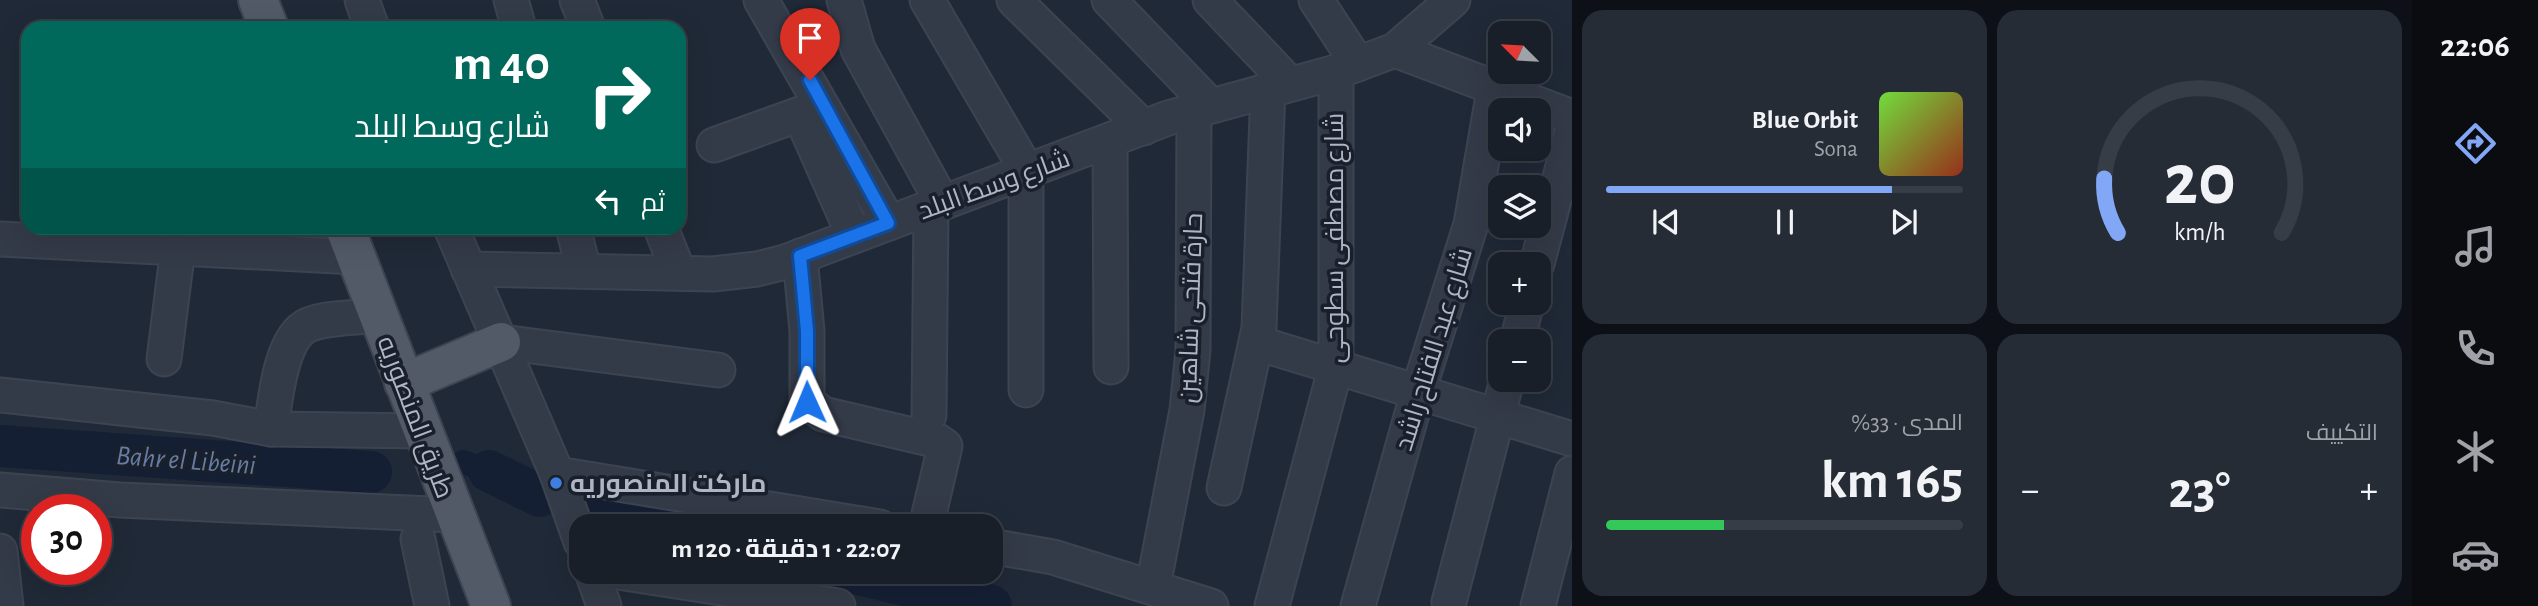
<!DOCTYPE html>
<html lang="ar">
<head>
<meta charset="utf-8">
<style>
  body { margin:0; font-family:"Alegreya Sans",Cairo,sans-serif; background:#252c35; color:#f1f3f6; direction:rtl; height:100vh; display:flex; flex-direction:column; font-size:26px; white-space:nowrap }
  * { box-sizing:border-box; margin:0 }
  p { font-size:23px; color:#9fa2a8 }
  .icon { flex:none; width:38px; height:38px; fill:none; stroke:currentColor; stroke-width:2; stroke-linecap:round; stroke-linejoin:round }
  .map { position:relative; flex:1; overflow:hidden; direction:ltr }
  .panel { display:flex; flex-direction:column; gap:10px; padding:10px; background:#0d1117; width:840px }
  .panel>* { flex:none }
  .banner { position:absolute; left:21px; top:21px; width:665px; height:214px; border-radius:21px; box-shadow:0 7px 28px #0002,0 0 0 2px #363d46; direction:rtl; background:#00695c; color:#fff; overflow:hidden }
  .needle { width:46px; rotate:294deg }
  .tools { position:absolute; left:1488px; top:21px; display:grid; gap:14px }
  .tools a { display:grid; place-items:center; width:63px; height:63px; border-radius:14px; background:#181f29; box-shadow:0 7px 28px #0002,0 0 0 2px #363d46; font-size:35px }
  .speed { position:absolute; left:21px; top:494px; display:flex; gap:14px; font-size:35px; font-weight:700; text-align:center }
  .speed>* { display:grid; place-content:center; width:91px; height:91px; border-radius:50%; background:#181f29; box-shadow:0 7px 28px #0002,0 0 0 2px #363d46; line-height:1 }
  .speed .limit { border:10px solid #d22; background:#fff; color:#111 }
  .pin { position:absolute; display:grid; place-items:center; width:60px; height:60px; color:#fff; margin:-72px -30px; border-radius:50% 50% 50% 0; rotate:-45deg; box-shadow:0 0 7px #0007 }
  .pin .icon { rotate:45deg }
  .me { position:absolute; width:77px; margin:-38px; rotate:359deg; stroke-linejoin:round; filter:drop-shadow(0 0 5px #0008) }
  .turn { display:flex; align-items:center; gap:24px; height:147px; padding:0 21px; font-size:32px }
  .turn .icon { width:91px; height:91px; stroke-width:2.5 }
  .turn b { display:block; font-size:49px; line-height:60px }
  .then { display:flex; align-items:center; height:66px; padding:0 21px; background:#0003; gap:14px; font-size:26px }
  .big { font-size:52px; font-weight:700; line-height:1.1 }
  .panel .widget { flex:1; display:flex; flex-direction:column; justify-content:center; gap:10px; min-width:0; padding:0 24px; border-radius:21px; background:#252c35 }
  .panel .dial { align-items:center; gap:0 }
  .dial svg { height:182px; overflow:visible; fill:none; stroke:#363d46; stroke-width:7; stroke-linecap:round; text-anchor:middle }
  .dial text { fill:#f1f3f6; stroke:none }
  .song { display:flex; align-items:center; gap:21px }
  .cover { width:84px; height:84px; border-radius:10px; background:linear-gradient(135deg,hsl(100 70% 55%),hsl(10 70% 35%)) }
  .played { height:7px; border-radius:4px; background:linear-gradient(90deg,#82a7f6 80%,#363d46 80%) }
  .keys { display:flex; justify-content:space-around; direction:ltr }
  .heat { display:flex; justify-content:space-between; align-items:center; font-size:38px; direction:ltr }
  .charge { height:10px; border-radius:5px; background:linear-gradient(90deg,#34c759 33%,#363d46 0) }
  .panel .tiles { flex:1; display:grid; gap:10px; grid-template-columns:repeat(2,1fr) }
  .trip { position:absolute; left:569px; top:514px; width:434px; height:70px; border-radius:21px; background:#181f29; box-shadow:0 7px 28px #0002,0 0 0 2px #363d46; font-weight:700; line-height:70px; text-align:center; direction:rtl }
  main { display:flex; flex:1; min-height:0 }
  .tab-bar { display:flex; flex-direction:column; width:126px; justify-content:space-around; align-items:center; background:#0a0c10; color:#9fa2a8 }
  .tab-bar .icon { width:49px; height:49px }
  .tab-bar .on { color:#82a7f6 }
  .tab-bar b { font-size:32px; color:#f1f3f6 }
  .map>svg:first-child { display:block }
  .lines { fill:none; stroke-linecap:round; stroke-linejoin:round }
  .canal { stroke:#151f34; stroke-width:24 }
  .river { stroke:#151f34; stroke-width:42 }
  .minor-casing { stroke:#3d4451; stroke-width:37 }
  .major-casing { stroke:#3d4451; stroke-width:42 }
  .minor { stroke:#343b48; stroke-width:33 }
  .major { stroke:#525a68; stroke-width:38 }
  .route-casing { stroke:#114b97; stroke-width:18 }
  .route { stroke:#1a73e8; stroke-width:12 }
  .shop-dot { fill:#3f7fe0; stroke:#19202c; stroke-width:2.5 }
  .labels { text-anchor:middle; stroke-width:7; stroke-linejoin:round; paint-order:stroke }
  .street-label { font-size:26px; fill:#aeb5c4; stroke:#19202c }
  .poi-label { font-size:26px; font-weight:bold; fill:#aeb5c4; stroke:#19202c; text-anchor:start }
  .water-label { font-size:28px; font-style:italic; fill:#677da3; stroke:#19202c }
</style>
</head>
<body>
<main>
<nav class="tab-bar">
<b>22:06</b>
<svg class="icon on" aria-label="directions" viewBox="0 0 24 24"><path d="M12 3l9 9-9 9-9-9zM9 14v-3h6M13 9l2 2-2 2"/></svg>
<svg class="icon" aria-label="music" viewBox="0 0 24 24"><path d="M9 18V5l10-2v13"/><circle cx="6" cy="18" r="3"/><circle cx="16" cy="16" r="3"/></svg>
<svg class="icon" aria-label="phone" viewBox="0 0 24 24"><path d="M5 4h4l2 5-3 2q2 4 5 5l2-3 5 2v4C11 20 4 13 5 4z"/></svg>
<svg class="icon" aria-label="climate" viewBox="0 0 24 24"><path d="M12 3v18M4 7l16 10M4 17L20 7"/></svg>
<svg class="icon" aria-label="car" viewBox="0 0 24 24"><path d="M5 17H2v-5l4-1 3-4h7l3 4 3 1v5h-3M9 17h6M6 11h13"/><circle cx="7" cy="17" r="2"/><circle cx="17" cy="17" r="2"/></svg>
</nav>
<section class="panel">
<div class="tiles">
<div class="widget dial"><svg viewBox="0 0 100 80">
<path d="M14 69A42 42 0 1 1 86 69"/>
<path d="M14 69A42 42 0 0 1 8 45" stroke="#82a7f6"/>
<text x="50" y="56" font-size="32" font-weight="700">20</text>
<text x="50" y="72" font-size="11">km/h</text>
</svg></div>
<div class="widget">
<div class="song"><i class="cover"></i><div><b>Blue Orbit</b><p>Sona</p></div></div>
<div class="played"></div>
<div class="keys"><svg class="icon" aria-label="previous" viewBox="0 0 24 24"><path d="M18 5L8 12l10 7zM5 5v14"/></svg><svg class="icon" aria-label="pause" viewBox="0 0 24 24"><path d="M8 5v14M16 5v14"/></svg><svg class="icon" aria-label="next" viewBox="0 0 24 24"><path d="M6 5l10 7-10 7zM19 5v14"/></svg></div>
</div>
<div class="widget"><p>التكييف</p>
<div class="heat"><a>−</a><b class="big">23°</b><a>+</a></div>
</div>
<div class="widget"><p>المدى · 33%</p><b class="big">165 km</b><div class="charge"></div></div>
</div>
</section>
<div class="map">
<svg width="1572" height="606" viewBox="0 0 1572 606">
  <rect width="100%" height="100%" fill="#202937"/>
  <g class="lines">
    <!-- canal -->
    <path class="canal" d="M463,462L489,471"/>
    <!-- river -->
    <g class="river">
      <path d="M0,446L371,472"/>
      <path d="M489,471L540,496"/>
      <path d="M588,510L660,527"/>
      <path d="M851,572L991,606"/>
    </g>
    <defs>
      <g id="minor">
        <path d="M362,0L372,28"/>
        <path d="M511,0L519,28"/>
        <path d="M577,0L588,28"/>
        <path d="M761,0L889,223"/>
        <path d="M844,0L858,49L942,202"/>
        <path d="M927,0L1026,169V390"/>
        <path d="M1014,0L1144,128"/>
        <path d="M1109,0L1210,105"/>
        <path d="M1210,0L1289,83"/>
        <path d="M1316,0L1358,64"/>
        <path d="M1395,50L1572,117"/>
        <path d="M1110,142L1111,367"/>
        <path d="M714,145L800,114L854,236"/>
        <path d="M451,228L557,474L581,542"/>
        <path d="M573,228L584,270"/>
        <path d="M661,228L679,273"/>
        <path d="M0,239L356,257"/>
        <path d="M800,256L807,331V402L823,414L938,441L945,446L926,527"/>
        <path d="M1537,264L1572,132"/>
        <path d="M468,269L713,274L757,269L785,262L1168,118L1336,72L1395,50L1453,0"/>
        <path d="M1517,341L1527,303"/>
        <path d="M501,342L718,370"/>
        <path d="M1257,343L1572,439"/>
        <path d="M164,359L178,248"/>
        <path d="M0,395L213,418L271,429L422,431"/>
        <path d="M929,415L931,207"/>
        <path d="M271,429C275,402 280,338 308,325C327,317 357,318 378,315"/>
        <path d="M557,474L880,527"/>
        <path d="M1224,488L1259,328L1268,88"/>
        <path d="M0,490L120,500L453,515"/>
        <path d="M418,539L432,606"/>
        <path d="M990,546L1053,557L1211,606"/>
        <path d="M0,551L6,606"/>
        <path d="M592,572L604,606"/>
        <path d="M618,572L838,606"/>
        <path d="M1153,587L1187,410L1193,350L1194,110"/>
        <path d="M1449,602L1507,380"/>
        <path d="M1272,606L1336,366V72"/>
        <path d="M1358,606L1418,392L1471,224L1494,90"/>
        <path d="M1538,606L1572,473"/>
      </g>
      <g id="major">
        <path d="M258,0L269,28"/>
        <path d="M345,228L491,606"/>
        <path d="M404,383L501,342"/>
      </g>
    </defs>
    <!-- minor casing -->
    <use href="#minor" class="minor-casing"/>
    <!-- major casing -->
    <use href="#major" class="major-casing"/>
    <!-- minor -->
    <use href="#minor" class="minor"/>
    <!-- major -->
    <use href="#major" class="major"/>
  </g>
  <g class="lines">
    <defs>
      <path id="route" d="M807,402V331L800,256L888,223L810,80"/>
    </defs>
    <!-- route casing -->
    <use href="#route" class="route-casing"/>
    <!-- route -->
    <use href="#route" class="route"/>
  </g>
  <!-- markers -->
  <circle class="shop-dot" cx="556" cy="483" r="7"/>
  <g class="labels">
    <!-- street labels -->
    <g class="street-label">
      <text transform="translate(994 184) rotate(-20)" y="9">شارع وسط البلد</text>
      <text transform="translate(1334 238) rotate(-90)" y="9">شارع مصطفى سطوحى</text>
      <text transform="translate(1190 308) rotate(-88)" y="9">حارة فتحى شاهين</text>
      <text transform="translate(1433 349) rotate(-73)" y="9">شارع عبد الفتاح راشد</text>
      <text transform="translate(416 417) rotate(69)" y="9">طريق المنصوريه</text>
    </g>
    <!-- poi labels -->
    <g class="poi-label">
      <text x="570" y="492">ماركت المنصوريه</text>
    </g>
    <!-- water labels -->
    <g class="water-label">
      <text transform="translate(186 459) rotate(4)" y="10">Bahr el Libeini</text>
    </g>
  </g>
</svg>
<div class="tools">
<a><svg class="needle" viewBox="-14 -14 28 28"><path d="M0-13l5 13h-10z" fill="#e53935"/><path d="M0 13l5-13h-10z" fill="#9fa2a8"/></svg></a>
<a><svg class="icon" aria-label="sound" viewBox="0 0 24 24"><path d="M4 9h4l5-4v14l-5-4H4zM17 9q2 3 0 6"/></svg></a>
<a><svg class="icon" aria-label="layers" viewBox="0 0 24 24"><path d="M12 4l9 5-9 5-9-5zM3 14l9 5 9-5"/></svg></a>
<a>+</a>
<a>−</a>
</div>
<div class="speed"><div class="limit">30</div></div>
<div class="pin" style="left:810px;top:80px;background:#d93025"><svg class="icon" aria-label="arrive" viewBox="0 0 24 24"><path d="M6 21V4h12l-3 4 3 4H6"/></svg></div>
<svg class="me" style="left:807px;top:402px" viewBox="-20 -20 40 40"><path d="M0-17L14 15 0 8-14 15z" fill="#1a73e8" stroke="#fff" stroke-width="4"/></svg>
<div class="trip">22:07 · 1 دقيقة · 120 m</div>
<div class="banner">
<div class="turn"><svg class="icon" aria-label="right" viewBox="0 0 24 24"><path d="M7 20v-9h11M14 6l5 5-5 5"/></svg><div><b>40 m</b>شارع وسط البلد</div></div>
<div class="then">ثم<svg class="icon" aria-label="left" viewBox="0 0 24 24"><path d="M17 20v-9H6M10 6l-5 5 5 5"/></svg></div>
</div>
</div>
</main>
</body>
</html>
